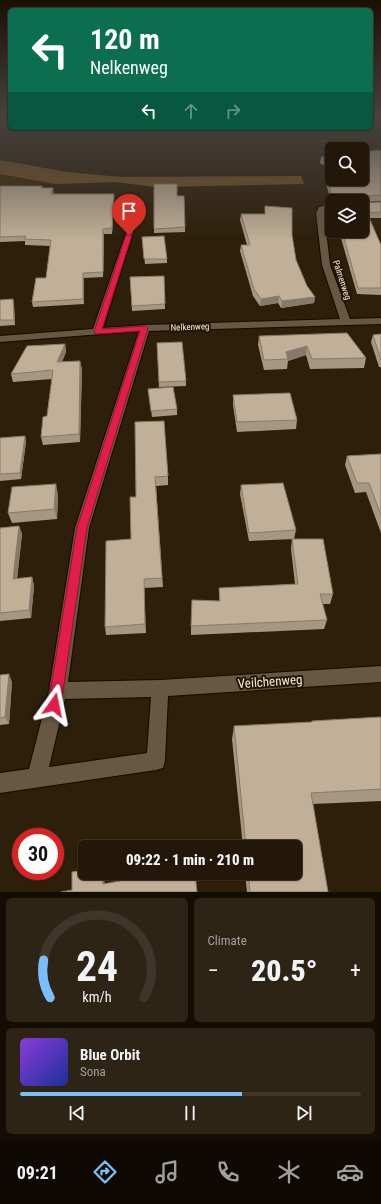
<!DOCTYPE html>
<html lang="en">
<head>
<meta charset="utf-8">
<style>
  body { margin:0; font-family:"Roboto Condensed",sans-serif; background:#2e2416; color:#f1f3f6; height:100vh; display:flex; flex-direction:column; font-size:15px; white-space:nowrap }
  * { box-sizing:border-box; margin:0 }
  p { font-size:13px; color:#a29f9c }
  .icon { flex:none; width:22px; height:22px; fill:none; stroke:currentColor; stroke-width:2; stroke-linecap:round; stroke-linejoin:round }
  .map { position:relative; height:892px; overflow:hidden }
  .panel { display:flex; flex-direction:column; gap:6px; padding:6px; background:#130d04; flex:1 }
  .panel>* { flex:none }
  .guide { position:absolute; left:8px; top:8px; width:365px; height:122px; border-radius:6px; box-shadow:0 1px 3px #0004,0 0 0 1px #3f3629; background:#0b6e4f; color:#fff; overflow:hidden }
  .tools { position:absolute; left:325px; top:142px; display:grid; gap:8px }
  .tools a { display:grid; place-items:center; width:44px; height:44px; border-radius:6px; background:#221708; box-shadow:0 1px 3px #0004,0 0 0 1px #3f3629; font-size:20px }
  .speed { position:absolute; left:12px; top:828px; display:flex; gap:8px; font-size:20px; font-weight:700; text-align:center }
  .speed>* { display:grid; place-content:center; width:52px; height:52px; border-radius:50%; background:#221708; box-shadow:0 1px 3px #0004,0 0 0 1px #3f3629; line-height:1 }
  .speed .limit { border:6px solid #d22; background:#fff; color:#111 }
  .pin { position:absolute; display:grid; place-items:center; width:34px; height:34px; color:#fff; margin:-41px -17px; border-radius:50% 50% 50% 0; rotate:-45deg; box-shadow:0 0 4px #0007 }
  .pin .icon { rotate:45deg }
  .me { position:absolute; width:44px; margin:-22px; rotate:12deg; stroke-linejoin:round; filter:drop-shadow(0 0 3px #0008) }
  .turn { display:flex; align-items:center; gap:14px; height:84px; padding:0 16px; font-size:18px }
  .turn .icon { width:52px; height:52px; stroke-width:2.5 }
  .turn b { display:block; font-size:28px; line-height:34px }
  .lanes { display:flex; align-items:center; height:38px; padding:0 16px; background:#0003; justify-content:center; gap:20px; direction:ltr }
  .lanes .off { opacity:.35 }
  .big { font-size:30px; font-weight:800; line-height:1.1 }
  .panel .tile { flex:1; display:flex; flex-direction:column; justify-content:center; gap:6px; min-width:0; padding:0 14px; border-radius:6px; background:#2e2416 }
  .panel .dial { align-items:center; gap:0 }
  .dial svg { height:104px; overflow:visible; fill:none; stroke:#3f3629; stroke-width:7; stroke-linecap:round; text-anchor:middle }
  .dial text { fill:#f1f3f6; stroke:none }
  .song { display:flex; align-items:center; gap:12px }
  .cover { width:48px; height:48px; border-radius:6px; background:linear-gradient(135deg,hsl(270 70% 55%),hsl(230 70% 35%)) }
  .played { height:4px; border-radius:2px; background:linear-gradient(90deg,#7cbef9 65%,#3f3629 65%) }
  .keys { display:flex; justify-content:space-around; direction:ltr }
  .heat { display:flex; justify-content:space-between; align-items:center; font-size:22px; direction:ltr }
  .panel .tiles { flex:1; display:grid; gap:6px; grid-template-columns:1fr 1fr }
  .tile:last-child { grid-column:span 2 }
  .trip { position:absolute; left:78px; top:840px; width:224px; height:40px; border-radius:6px; background:#221708; box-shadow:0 1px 3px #0004,0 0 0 1px #3f3629; font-weight:800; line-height:40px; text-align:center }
  .menu { display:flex; height:64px; justify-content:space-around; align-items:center; background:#0e0903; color:#a29f9c }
  .menu .icon { width:28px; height:28px }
  .menu .on { color:#7cbef9 }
  .menu b { font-size:18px; color:#f1f3f6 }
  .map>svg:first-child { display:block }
  .green { fill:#3d2704 }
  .forest { fill:#735221 }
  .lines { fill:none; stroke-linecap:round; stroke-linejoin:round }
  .minor-casing { stroke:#150800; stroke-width:2 }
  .minor { fill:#685842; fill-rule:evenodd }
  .wall { fill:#a69682 }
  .shaded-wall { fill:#877a6a }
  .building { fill:#c1af97; stroke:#877a6a }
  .route { fill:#e11d48; stroke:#92132f }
  .labels { text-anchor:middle; stroke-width:4; stroke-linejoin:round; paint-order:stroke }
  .far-street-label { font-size:9px; fill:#f5ebdf; stroke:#231603 }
  .near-street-label { font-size:13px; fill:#f5ebdf; stroke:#231603 }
</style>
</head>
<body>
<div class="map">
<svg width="381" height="892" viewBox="0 0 381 892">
  <rect width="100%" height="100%" fill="#2d1f0a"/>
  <!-- green -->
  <path class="green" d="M0,174L56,184L0,185Z"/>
  <!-- forest -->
  <path class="forest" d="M0,160L67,172L121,177L301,176L304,184L155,187L116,182L56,184L0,174Z"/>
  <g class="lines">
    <defs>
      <path id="minor" d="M332,203V207L324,209V213L330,265L350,319L381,318V324L149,331L89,528L68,682L160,680L381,666V682L168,696L165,761L163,768L156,770L0,793V773L29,769L49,691L75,528L139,331L0,342V336L93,329L135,207L138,205L141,207L103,328L145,325L340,319L322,265L316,213L319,207ZM151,697L147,753L49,767L65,699Z"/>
    </defs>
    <!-- minor casing -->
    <use href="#minor" class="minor-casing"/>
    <!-- minor -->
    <use href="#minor" class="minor"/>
  </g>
  <!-- wall -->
  <g class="wall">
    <path d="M381,151V201L362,202L363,203L381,202V218H369L381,245V295L357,294L339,231H362V201H332V202H331L326,183L327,178L362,179Z"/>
    <path d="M332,156V170L320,163L321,157Z"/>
    <path d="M0,186H42L43,188L54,193L53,194H114V199L112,234H104L103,277L84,278V304L33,307L32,302L46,278L50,246L25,245V241L0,242Z"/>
    <path d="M177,196L185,227V232L154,233V229Z"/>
    <path d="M241,214L292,235L296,260L307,286L315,297L314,303L281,308L278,303L260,306L253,296L240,251L241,245H247L240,220Z"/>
    <path d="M142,237L167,259V263L145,264Z"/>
    <path d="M164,276L165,309L132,311L130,277Z"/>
    <path d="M13,299L14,304L15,325L0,326V300Z"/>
    <path d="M381,334V367H379L371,342L373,335Z"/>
    <path d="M259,336L366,358L364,368L310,369L306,355L288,361L287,369L264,370L258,345Z"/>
    <path d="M157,343L186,381V386L159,387Z"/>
    <path d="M65,344L66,352L62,362L82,369L80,442L43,445L41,437L47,416L52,379L13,382L11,374Z"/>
    <path d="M148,389L177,409V415L152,417Z"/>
    <path d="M233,395L297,420L296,429L237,432L233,405Z"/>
    <path d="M135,422L168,476V485L156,486L163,587L144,588L146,633L106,635L105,627L131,539L136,497Z"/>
    <path d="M25,436L26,442L21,479L0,481V438Z"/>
    <path d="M381,454V533L366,492L355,493L345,465L347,456Z"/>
    <path d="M241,485L296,530L294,539L249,541L240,494Z"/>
    <path d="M58,494L57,519L12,523L8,513Z"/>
    <path d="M19,526L22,534L17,579L32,577L34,586L31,618L0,621V528Z"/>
    <path d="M292,539L333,594L330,604H322L327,620L324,629L191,635V626L219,601V588L295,584L291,549Z"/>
    <path d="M0,675L12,682L9,724L0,725Z"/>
    <path d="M381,717V801L313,804L328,892H247L245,873H295V847H243L232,739L234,726L311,722L312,721Z"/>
  </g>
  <!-- shaded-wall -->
  <g class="shaded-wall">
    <path d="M53,188L54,193L52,199L51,194Z"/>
    <path d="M114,194V199L112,234V228Z"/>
    <path d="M103,229L104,234L103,277Z"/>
    <path d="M83,273L84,278V304L83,299Z"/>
    <path d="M279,296L278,303L260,306L261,299Z"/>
    <path d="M315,297L314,303L281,308L282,301Z"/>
    <path d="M13,299L14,304L15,325L14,320Z"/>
    <path d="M65,344L66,352L58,370L57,362Z"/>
    <path d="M307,346L306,355L288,361L286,352Z"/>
    <path d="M80,361L82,369L80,442L79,434Z"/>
    <path d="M25,436L26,442L21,479L20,473Z"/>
    <path d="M56,484L58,494L57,519L54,509Z"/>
    <path d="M19,526L22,534L16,588L13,579Z"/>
    <path d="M32,577L34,586L31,618L29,610Z"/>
    <path d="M9,674L12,682L9,724L5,717Z"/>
    <path d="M102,873H104L105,889L103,884Z"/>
  </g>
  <!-- building -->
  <g class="building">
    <path d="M379,150L381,151V195L362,196V201H334V197L332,196L327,178H332V179H362V152Z"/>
    <path d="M332,156V165L321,157Z"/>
    <path d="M154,184H177V196H184L185,227L154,229Z"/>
    <path d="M0,186H42L41,188H53L51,194H114L112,228L103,229V272L83,273V299L32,302L36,278H46L51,240L24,239L26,236L0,237Z"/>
    <path d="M362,202L363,203L381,202V212L367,213L381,245V288H358L342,231H362Z"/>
    <path d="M265,206L292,208V235L296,260L307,286L315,297L282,301L279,296L261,299L254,289L241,245H250L241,214H265Z"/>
    <path d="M164,236L167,259H144L142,237Z"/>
    <path d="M164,276L165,304L132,306L130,277Z"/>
    <path d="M13,299L14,320H0V300Z"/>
    <path d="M347,333L366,358L312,359L307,346L286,352L288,359L264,360L259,336Z"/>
    <path d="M381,334V360L373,335Z"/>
    <path d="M182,342L186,381L159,382L157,343Z"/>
    <path d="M65,344L57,362L80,361L79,434L41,437L43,417L47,416L53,370L11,374L27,346Z"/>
    <path d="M173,387L177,409L151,411L148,389Z"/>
    <path d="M290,393L297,420L237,422L233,395Z"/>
    <path d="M164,421L168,476L155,477L162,578L144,579L145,624L105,627L106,541L131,539L130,497H136L135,422Z"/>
    <path d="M25,436L20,473L0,474V438Z"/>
    <path d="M381,454V515L369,483H357L347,456Z"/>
    <path d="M283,483L296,530L249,533L241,485Z"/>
    <path d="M56,484L54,509L8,513L12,487Z"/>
    <path d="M19,526L13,579L32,577L29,610L0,613V528Z"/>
    <path d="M292,539H323L333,594H320L327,620L191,626L192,600L220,601L219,588L298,584Z"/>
    <path d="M9,674L5,717L0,718V675Z"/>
    <path d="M381,717V789L311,793L328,892H250L248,873H295V847H246L234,726L312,722V721Z"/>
    <path d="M85,870V873H102L103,884L163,873H195L197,892H61L72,890V872Z"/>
  </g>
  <!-- sky -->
  <linearGradient id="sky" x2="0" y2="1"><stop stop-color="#191106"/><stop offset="0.48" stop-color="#46423e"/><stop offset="1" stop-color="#46423e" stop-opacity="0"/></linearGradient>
  <rect width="381" height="241" fill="url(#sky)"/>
  <!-- route -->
  <path class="route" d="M129,233L132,235L102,329L145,326L148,328L87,528L61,705L59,710L54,712L50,710L48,705L77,528L140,331L97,334L94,332L126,235Z"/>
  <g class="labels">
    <!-- far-street labels -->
    <g class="far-street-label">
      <text transform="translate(342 280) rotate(72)" y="3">Palmenweg</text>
      <text transform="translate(190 327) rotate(-2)" y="3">Nelkenweg</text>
    </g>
    <!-- near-street labels -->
    <g class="near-street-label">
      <text transform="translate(270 681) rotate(-4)" y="5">Veilchenweg</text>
    </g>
  </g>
</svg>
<div class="tools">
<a><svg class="icon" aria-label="search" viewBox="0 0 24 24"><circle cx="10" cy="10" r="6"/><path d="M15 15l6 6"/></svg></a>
<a><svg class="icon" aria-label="layers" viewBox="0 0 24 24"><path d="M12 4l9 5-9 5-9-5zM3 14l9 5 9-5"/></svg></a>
</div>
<div class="speed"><div class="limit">30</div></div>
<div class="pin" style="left:129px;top:235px;background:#d93025"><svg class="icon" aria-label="arrive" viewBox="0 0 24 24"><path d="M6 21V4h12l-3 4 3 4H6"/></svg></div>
<svg class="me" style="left:54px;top:705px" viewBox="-20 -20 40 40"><path d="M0-17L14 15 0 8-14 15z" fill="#e11d48" stroke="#fff" stroke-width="4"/></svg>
<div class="trip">09:22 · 1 min · 210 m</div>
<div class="guide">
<div class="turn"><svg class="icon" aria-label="left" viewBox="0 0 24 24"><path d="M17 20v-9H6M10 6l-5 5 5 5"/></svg><div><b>120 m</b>Nelkenweg</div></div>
<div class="lanes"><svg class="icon" aria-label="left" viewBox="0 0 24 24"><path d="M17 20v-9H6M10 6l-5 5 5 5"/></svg><svg class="icon off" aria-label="ahead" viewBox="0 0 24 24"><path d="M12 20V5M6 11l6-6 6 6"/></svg><svg class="icon off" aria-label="right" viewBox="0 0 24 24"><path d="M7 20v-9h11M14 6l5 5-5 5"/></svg></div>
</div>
</div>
<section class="panel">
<div class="tiles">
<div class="tile dial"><svg viewBox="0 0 100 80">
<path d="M14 69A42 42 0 1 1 86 69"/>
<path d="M14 69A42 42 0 0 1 9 40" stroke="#7cbef9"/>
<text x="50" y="56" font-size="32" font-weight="700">24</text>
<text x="50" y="72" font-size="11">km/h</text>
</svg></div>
<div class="tile"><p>Climate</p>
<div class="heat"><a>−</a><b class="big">20.5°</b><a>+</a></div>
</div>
<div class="tile">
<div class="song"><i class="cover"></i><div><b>Blue Orbit</b><p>Sona</p></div></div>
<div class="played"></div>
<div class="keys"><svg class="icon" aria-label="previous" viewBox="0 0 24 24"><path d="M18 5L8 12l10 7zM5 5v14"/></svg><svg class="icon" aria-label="pause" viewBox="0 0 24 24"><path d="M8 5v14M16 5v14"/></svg><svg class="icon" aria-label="next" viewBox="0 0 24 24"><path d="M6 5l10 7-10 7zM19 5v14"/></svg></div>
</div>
</div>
</section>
<nav class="menu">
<b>09:21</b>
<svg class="icon on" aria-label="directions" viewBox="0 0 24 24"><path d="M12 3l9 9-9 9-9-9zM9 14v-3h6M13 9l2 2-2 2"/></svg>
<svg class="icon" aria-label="music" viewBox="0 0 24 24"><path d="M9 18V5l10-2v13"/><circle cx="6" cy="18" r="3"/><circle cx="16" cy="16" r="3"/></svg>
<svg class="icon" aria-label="phone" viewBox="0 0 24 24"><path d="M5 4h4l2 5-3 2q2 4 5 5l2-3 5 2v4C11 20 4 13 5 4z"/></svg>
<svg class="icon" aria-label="climate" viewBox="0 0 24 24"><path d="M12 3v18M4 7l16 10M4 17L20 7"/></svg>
<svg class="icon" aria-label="car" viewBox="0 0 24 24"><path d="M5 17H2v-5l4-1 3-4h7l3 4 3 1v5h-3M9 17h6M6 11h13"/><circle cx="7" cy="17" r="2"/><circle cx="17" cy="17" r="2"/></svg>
</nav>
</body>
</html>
